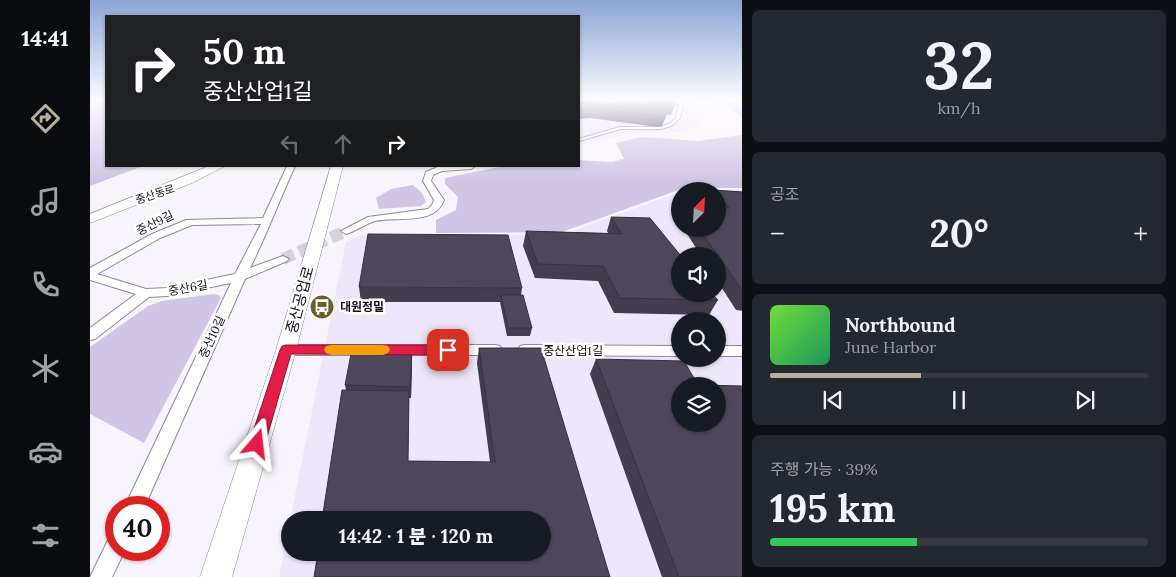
<!DOCTYPE html>
<html lang="ko">
<head>
<meta charset="utf-8">
<style>
  body { margin:0; font-family:Lora,"Noto Sans KR",serif; background:#242831; color:#f1f3f6; height:100vh; display:flex; flex-direction:column; font-size:19px; white-space:nowrap }
  * { box-sizing:border-box; margin:0 }
  p { font-size:16px; color:#9ea1a6 }
  .icon { flex:none; width:28px; height:28px; fill:none; stroke:currentColor; stroke-width:2; stroke-linecap:round; stroke-linejoin:round }
  .map { position:relative; flex:1; overflow:hidden }
  .side { display:flex; flex-direction:column; gap:10px; padding:10px; background:#0d0f14; width:434px }
  .side>* { flex:none }
  .hud { position:absolute; left:15px; top:15px; width:475px; height:152px; border-radius:0px; box-shadow:0 1px 4px #0004; background:#202124; color:#fff; overflow:hidden }
  .needle { width:32px; rotate:24deg }
  .fabs { position:absolute; left:581px; top:182px; display:grid; gap:10px }
  .fabs a { display:grid; place-items:center; width:55px; height:55px; border-radius:50%; background:#171b24; box-shadow:0 1px 4px #0004; font-size:25px }
  .speed { position:absolute; left:15px; top:496px; display:flex; gap:10px; font-size:25px; font-weight:700; text-align:center }
  .speed>* { display:grid; place-content:center; width:65px; height:65px; border-radius:50%; background:#171b24; box-shadow:0 1px 4px #0004; line-height:1 }
  .speed .limit { border:8px solid #d22; background:#fff; color:#111 }
  .pin { position:absolute; display:grid; place-items:center; width:42px; height:42px; color:#fff; margin:-21px; border-radius:10px; box-shadow:0 2px 8px #0006 }
  .me { position:absolute; width:55px; margin:-28px; rotate:17deg; stroke-linejoin:round; filter:drop-shadow(0 0 4px #0008) }
  .turn { display:flex; align-items:center; gap:18px; height:105px; padding:0 15px; font-size:22px }
  .turn .icon { width:65px; height:65px; stroke-width:2.5 }
  .turn b { display:block; font-size:35px; line-height:42px }
  .lanes { display:flex; align-items:center; height:48px; padding:0 15px; background:#0003; justify-content:center; gap:25px; direction:ltr }
  .lanes .off { opacity:.35 }
  .big { font-size:38px; font-weight:800; line-height:1.1 }
  .side .widget { flex:1; display:flex; flex-direction:column; justify-content:center; gap:8px; min-width:0; padding:0 18px; border-radius:8px; background:#242831 }
  .side .dial { align-items:center; gap:0 }
  .dial b { font-size:65px; line-height:1 }
  .song { display:flex; align-items:center; gap:15px }
  .cover { width:60px; height:60px; border-radius:8px; background:linear-gradient(135deg,hsl(100 70% 55%),hsl(150 70% 35%)) }
  .played { height:5px; border-radius:2px; background:linear-gradient(90deg,#b6b09a 40%,#363941 40%) }
  .keys { display:flex; justify-content:space-around; direction:ltr }
  .heat { display:flex; justify-content:space-between; align-items:center; font-size:28px; direction:ltr }
  .charge { height:8px; border-radius:4px; background:linear-gradient(90deg,#34c759 39%,#363941 0) }
  .trip { position:absolute; left:191px; top:511px; width:270px; height:50px; border-radius:25px; background:#171b24; box-shadow:0 1px 4px #0004; font-weight:800; line-height:50px; text-align:center }
  main { display:flex; flex:1; min-height:0 }
  .tabs { display:flex; flex-direction:column; width:90px; justify-content:space-around; align-items:center; background:#090b0e; color:#9ea1a6 }
  .tabs .icon { width:35px; height:35px }
  .tabs .active { color:#b6b09a }
  .tabs b { font-size:22px; color:#f1f3f6 }
  .map>svg:first-child { display:block }
  .built { fill:#eee7fb; fill-rule:evenodd }
  .green { fill:#d1c5e5 }
  .lines { fill:none; stroke-linecap:round; stroke-linejoin:round }
  .street-tunnel { stroke:#d6d2db; stroke-width:12; stroke-dasharray:12 5.5; stroke-linecap:butt }
  .lane-casing { stroke:#8e869d; stroke-width:2 }
  .street-casing { stroke:#8e869d; stroke-width:2 }
  .secondary-casing { stroke:#8e869d; stroke-width:1 }
  .lane { fill:#fff; fill-rule:evenodd }
  .street { fill:#fff; fill-rule:evenodd }
  .secondary { fill:#fff; fill-rule:evenodd }
  .wall { fill:#443d4e }
  .shaded-wall { fill:#373240 }
  .building { fill:#4f475b; stroke:#373240; fill-rule:evenodd }
  .route { fill:#e11d48; stroke:#92132f }
  .slow { fill:#f59e0b }
  .labels { text-anchor:middle; stroke-width:5; stroke-linejoin:round; paint-order:stroke }
  .far-street-label { font-size:11px; fill:#120e17; stroke:#fff }
  .street-label { font-size:12px; fill:#120e17; stroke:#fff }
  .poi-label { font-size:12px; font-weight:bold; fill:#120e17; stroke:#fff; text-anchor:start }
  .near-street-label { font-size:15px; fill:#120e17; stroke:#fff }
</style>
</head>
<body>
<main>
<nav class="tabs">
<b>14:41</b>
<svg class="icon active" aria-label="directions" viewBox="0 0 24 24"><path d="M12 3l9 9-9 9-9-9zM9 14v-3h6M13 9l2 2-2 2"/></svg>
<svg class="icon" aria-label="music" viewBox="0 0 24 24"><path d="M9 18V5l10-2v13"/><circle cx="6" cy="18" r="3"/><circle cx="16" cy="16" r="3"/></svg>
<svg class="icon" aria-label="phone" viewBox="0 0 24 24"><path d="M5 4h4l2 5-3 2q2 4 5 5l2-3 5 2v4C11 20 4 13 5 4z"/></svg>
<svg class="icon" aria-label="climate" viewBox="0 0 24 24"><path d="M12 3v18M4 7l16 10M4 17L20 7"/></svg>
<svg class="icon" aria-label="car" viewBox="0 0 24 24"><path d="M5 17H2v-5l4-1 3-4h7l3 4 3 1v5h-3M9 17h6M6 11h13"/><circle cx="7" cy="17" r="2"/><circle cx="17" cy="17" r="2"/></svg>
<svg class="icon" aria-label="filters" viewBox="0 0 24 24"><path d="M4 7h16M4 17h16"/><circle cx="9" cy="7" r="2"/><circle cx="15" cy="17" r="2"/></svg>
</nav>
<div class="map">
<svg width="653" height="577" viewBox="0 0 653 577">
  <rect width="100%" height="100%" fill="#f8f4fe"/>
  <!-- built -->
  <g class="built">
    <path d="M489,100H600L604,103L614,117L609,126L593,132L537,134L489,145Z"/>
    <path d="M596,190H652V577H189L200,522V552H452V520H200L256,242L269,236L474,234L590,192V229H628V191H592ZM590,256H628V294H590ZM590,321H628V359H590ZM590,386H628V424H590Z"/>
  </g>
  <!-- green -->
  <g class="green">
    <path d="M0,100H16V166H53L0,186Z"/>
    <path d="M617,100H652V118L637,105Z"/>
    <path d="M652,135V188H594L472,232L346,233V220L366,210L368,197L355,184V178L414,166H489V160L521,162L534,159L526,143L552,137L608,141Z"/>
    <path d="M323,185L332,193L336,202L331,206L289,209L286,198L301,189Z"/>
    <path d="M123,294L129,295L131,298L54,443L0,414V347L58,306L72,301Z"/>
  </g>
  <g class="lines">
    <!-- street-tunnel -->
    <path class="street-tunnel" d="M193,259L256,231"/>
    <defs>
      <path id="lane" d="M570,100H576L593,103L590,118L581,126L571,129H530L489,141V139L530,127H571L579,124L586,118L589,104L571,101Z"/>
      <g id="street">
        <path d="M197,166H205C189,201 177,234 160,268L193,256L199,259L197,261L155,279L54,508H34L141,283L77,296L59,297L5,339L0,340V328L46,294L0,280V268L62,234L96,220L173,218ZM171,224L145,274L77,288L56,289L7,274L70,238L102,225Z"/>
        <path d="M350,166H385L381,169L352,171L343,175L341,181L354,200C345,226 306,216 285,221C275,224 266,231 256,234L251,231L278,217L338,209L342,205L344,200L333,181L336,172Z"/>
        <path d="M196,345H405L410,346L412,350L410,354L405,355H196L191,354L189,350L191,346Z"/>
        <path d="M435,345L590,346V356L435,355L430,354L428,350L430,346Z"/>
        <rect x="628" y="346" width="25" height="10"/>
        <path d="M26,535V550H35L22,577H0L19,538Z"/>
      </g>
      <g id="secondary">
        <path d="M119,166H135L102,183L0,223V214Z"/>
        <path d="M241,166H253L206,350L142,577H110L186,350Z"/>
      </g>
    </defs>
    <!-- lane casing -->
    <use href="#lane" class="lane-casing"/>
    <!-- street casing -->
    <use href="#street" class="street-casing"/>
    <!-- secondary casing -->
    <use href="#secondary" class="secondary-casing"/>
    <!-- lane -->
    <use href="#lane" class="lane"/>
    <!-- street -->
    <use href="#street" class="street"/>
    <!-- secondary -->
    <use href="#secondary" class="secondary"/>
  </g>
  <!-- wall -->
  <g class="wall">
    <path d="M489,100H501V101L526,104L565,106V105L526,100H584V107L581,115L576,114L572,126L567,127L500,118L489,119Z"/>
    <path d="M624,190L653,192V311L646,310L628,282V256H611L594,229H628V191H624Z"/>
    <path d="M590,214V223L588,219Z"/>
    <path d="M521,217L628,300L619,315L524,313L508,281L445,278L433,246L436,231L518,233L517,231Z"/>
    <path d="M269,287L432,288L431,295L442,328L440,336H417L410,302H271Z"/>
    <path d="M389,348L520,577L232,520L256,390L255,385L322,363L321,398H319L318,461L400,462L387,363Z"/>
    <path d="M506,359L608,385L653,577H572L500,374Z"/>
  </g>
  <!-- shaded-wall -->
  <g class="shaded-wall">
    <path d="M571,116H576L572,126L567,127Z"/>
    <path d="M322,351V363L321,398L320,387Z"/>
  </g>
  <!-- building -->
  <g class="building">
    <path d="M489,100H498H497L526,104L527,101L568,106L569,102L578,104L576,116H571L503,108H489Z"/>
    <path d="M567,100H584V107L577,106L578,104L569,102L568,105H566Z"/>
    <path d="M624,190L653,192V291L609,229H628V208H639L628,194V191Z"/>
    <path d="M521,217L560,218L591,256H590V294H622L628,300L530,298L513,266L448,264L436,231L532,234Z"/>
    <path d="M278,234L418,235L432,288L269,287Z"/>
    <path d="M411,295H433L442,328H418Z"/>
    <path d="M389,348H451L520,577H224L228,552H452V520H232L252,390L319,391L318,461L405,462Z"/>
    <path d="M262,349L322,351L320,387L255,385Z"/>
    <path d="M506,359L594,361L608,385L653,386V577H589ZM590,386H628V424H590Z"/>
  </g>
  <!-- sky -->
  <linearGradient id="sky" x2="0" y2="1"><stop stop-color="#8ba5d6"/><stop offset="0.55" stop-color="#fcfaff"/><stop offset="1" stop-color="#fcfaff" stop-opacity="0"/></linearGradient>
  <rect width="653" height="181" fill="url(#sky)"/>
  <!-- route -->
  <path class="route" d="M196,345H358L363,347L365,350L363,354L358,355L201,354L175,444L173,449L167,452L161,449L159,444L190,350L192,346Z"/>
  <!-- slow -->
  <path class="slow" d="M241,345H293L298,346L300,350L298,353L293,355H241L236,353L234,350L236,346Z"/>
  <!-- icons -->
  <defs>
    <symbol id="bus-disc" viewBox="-11 -11 22 22"><circle r="9.5" fill="#6d5d2a" stroke="#fff"/><path d="M-5-6H5V4H4V6H2V4H-2V6H-4V4H-5ZM-3.5-4V0h7V-4ZM-3.5 1.2v1.5H-2V1.2ZM2 1.2v1.5H3.5V1.2Z" fill="#fff"/></symbol>
  </defs>
  <g fill-rule="evenodd">
    <use href="#bus-disc" x="218" y="293" width="28" height="28"/>
  </g>
  <g class="labels">
    <!-- far-street labels -->
    <g class="far-street-label">
      <text transform="translate(65 194) rotate(-18)" y="4">중산동로</text>
    </g>
    <!-- street labels -->
    <g class="street-label">
      <text transform="translate(65 223) rotate(-26)" y="4">중산9길</text>
      <text transform="translate(98 288) rotate(-10)" y="4">중산6길</text>
      <text transform="translate(122 337) rotate(-65)" y="4">중산10길</text>
      <text x="483" y="355">중산산업1길</text>
    </g>
    <!-- poi labels -->
    <g class="poi-label">
      <text x="250" y="311">대원정밀</text>
    </g>
    <!-- near-street labels -->
    <g class="near-street-label">
      <text transform="translate(210 300) rotate(-75)" y="5">중산공업로</text>
    </g>
  </g>
</svg>
<div class="fabs">
<a><svg class="needle" viewBox="-14 -14 28 28"><path d="M0-13l5 13h-10z" fill="#e53935"/><path d="M0 13l5-13h-10z" fill="#9ea1a6"/></svg></a>
<a><svg class="icon" aria-label="sound" viewBox="0 0 24 24"><path d="M4 9h4l5-4v14l-5-4H4zM17 9q2 3 0 6"/></svg></a>
<a><svg class="icon" aria-label="search" viewBox="0 0 24 24"><circle cx="10" cy="10" r="6"/><path d="M15 15l6 6"/></svg></a>
<a><svg class="icon" aria-label="layers" viewBox="0 0 24 24"><path d="M12 4l9 5-9 5-9-5zM3 14l9 5 9-5"/></svg></a>
</div>
<div class="speed"><div class="limit">40</div></div>
<div class="pin" style="left:358px;top:350px;background:#d93025"><svg class="icon" aria-label="arrive" viewBox="0 0 24 24"><path d="M6 21V4h12l-3 4 3 4H6"/></svg></div>
<svg class="me" style="left:167px;top:444px" viewBox="-20 -20 40 40"><path d="M0-17L14 15 0 8-14 15z" fill="#e11d48" stroke="#fff" stroke-width="4"/></svg>
<div class="trip">14:42 · 1 분 · 120 m</div>
<div class="hud">
<div class="turn"><svg class="icon" aria-label="right" viewBox="0 0 24 24"><path d="M7 20v-9h11M14 6l5 5-5 5"/></svg><div><b>50 m</b>중산산업1길</div></div>
<div class="lanes"><svg class="icon off" aria-label="left" viewBox="0 0 24 24"><path d="M17 20v-9H6M10 6l-5 5 5 5"/></svg><svg class="icon off" aria-label="ahead" viewBox="0 0 24 24"><path d="M12 20V5M6 11l6-6 6 6"/></svg><svg class="icon" aria-label="right" viewBox="0 0 24 24"><path d="M7 20v-9h11M14 6l5 5-5 5"/></svg></div>
</div>
</div>
<section class="side">
<div class="widget dial"><b>32</b><p>km/h</p></div>
<div class="widget"><p>공조</p>
<div class="heat"><a>−</a><b class="big">20°</b><a>+</a></div>
</div>
<div class="widget">
<div class="song"><i class="cover"></i><div><b>Northbound</b><p>June Harbor</p></div></div>
<div class="played"></div>
<div class="keys"><svg class="icon" aria-label="previous" viewBox="0 0 24 24"><path d="M18 5L8 12l10 7zM5 5v14"/></svg><svg class="icon" aria-label="pause" viewBox="0 0 24 24"><path d="M8 5v14M16 5v14"/></svg><svg class="icon" aria-label="next" viewBox="0 0 24 24"><path d="M6 5l10 7-10 7zM19 5v14"/></svg></div>
</div>
<div class="widget"><p>주행 가능 · 39%</p><b class="big">195 km</b><div class="charge"></div></div>
</section>
</main>
</body>
</html>
